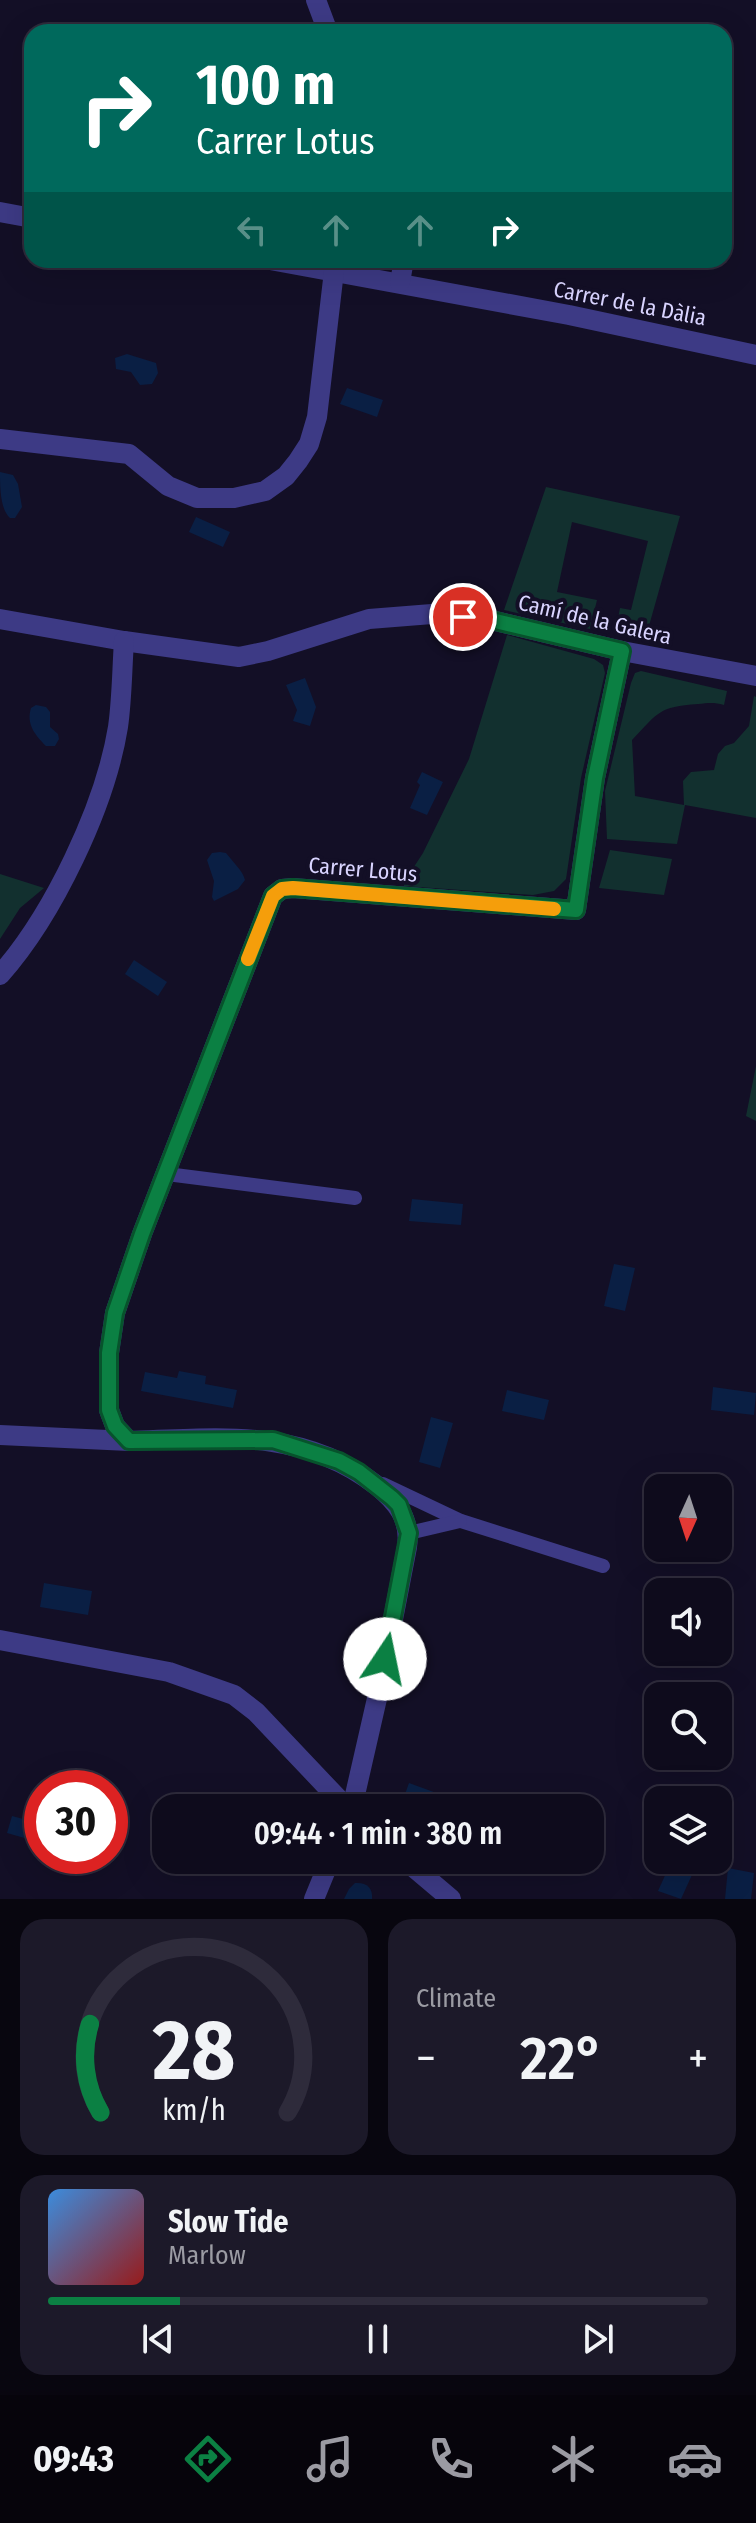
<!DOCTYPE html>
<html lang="en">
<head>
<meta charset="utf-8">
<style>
  body { margin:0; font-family:"Fira Sans Condensed",sans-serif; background:#1c1929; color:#f1f3f6; height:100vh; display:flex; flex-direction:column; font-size:30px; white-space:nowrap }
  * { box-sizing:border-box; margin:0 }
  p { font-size:26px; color:#9b9ba3 }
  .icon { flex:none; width:44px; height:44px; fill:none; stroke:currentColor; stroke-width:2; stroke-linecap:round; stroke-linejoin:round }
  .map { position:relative; height:1899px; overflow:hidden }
  .side { display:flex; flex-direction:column; gap:20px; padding:20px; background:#08060f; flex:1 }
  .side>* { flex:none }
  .banner { position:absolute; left:24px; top:24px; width:708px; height:244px; border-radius:24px; box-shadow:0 8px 32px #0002,0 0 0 2px #2e2b3b; background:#00695c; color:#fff; overflow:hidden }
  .needle { width:52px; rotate:183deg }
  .fabs { position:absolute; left:644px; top:1474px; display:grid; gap:16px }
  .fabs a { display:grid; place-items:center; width:88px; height:88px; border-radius:16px; background:#0e0b1c; box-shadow:0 8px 32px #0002,0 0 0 2px #2e2b3b; font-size:40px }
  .speed { position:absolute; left:24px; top:1770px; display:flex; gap:16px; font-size:40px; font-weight:700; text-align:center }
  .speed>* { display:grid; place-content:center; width:104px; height:104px; border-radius:50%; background:#0e0b1c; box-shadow:0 8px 32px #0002,0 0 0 2px #2e2b3b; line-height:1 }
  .speed .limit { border:12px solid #d22; background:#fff; color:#111 }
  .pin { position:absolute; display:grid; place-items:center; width:68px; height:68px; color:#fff; margin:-34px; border:4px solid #fff; border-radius:50%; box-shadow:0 2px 8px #0007 }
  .me { position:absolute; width:88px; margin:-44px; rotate:11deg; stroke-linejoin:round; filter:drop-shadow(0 0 6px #0008) }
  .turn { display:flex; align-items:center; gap:28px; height:168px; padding:0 40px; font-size:36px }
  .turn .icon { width:104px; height:104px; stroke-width:2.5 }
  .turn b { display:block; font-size:56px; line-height:68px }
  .lanes { display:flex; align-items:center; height:76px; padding:0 40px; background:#0003; justify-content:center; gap:40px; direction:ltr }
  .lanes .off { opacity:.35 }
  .big { font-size:60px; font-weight:600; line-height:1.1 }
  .side .widget { flex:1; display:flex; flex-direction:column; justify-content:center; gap:12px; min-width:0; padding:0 28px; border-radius:24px; background:#1c1929 }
  .side .dial { align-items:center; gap:0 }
  .dial svg { height:208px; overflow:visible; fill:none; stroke:#2e2b3b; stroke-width:7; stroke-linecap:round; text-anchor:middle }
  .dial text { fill:#f1f3f6; stroke:none }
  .song { display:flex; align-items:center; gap:24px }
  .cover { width:96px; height:96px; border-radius:12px; background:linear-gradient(135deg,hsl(210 70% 55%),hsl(0 70% 35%)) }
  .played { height:8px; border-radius:4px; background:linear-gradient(90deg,#0b8043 20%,#2e2b3b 20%) }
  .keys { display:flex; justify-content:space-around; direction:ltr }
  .heat { display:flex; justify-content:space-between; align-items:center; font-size:44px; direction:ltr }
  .side .tiles { flex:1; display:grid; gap:20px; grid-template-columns:1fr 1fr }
  .widget:last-child { grid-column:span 2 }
  .trip { position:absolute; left:152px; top:1794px; width:452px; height:80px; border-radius:24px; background:#0e0b1c; box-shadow:0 8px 32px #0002,0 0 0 2px #2e2b3b; font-weight:600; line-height:80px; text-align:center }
  .menu { display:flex; height:128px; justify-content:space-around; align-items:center; background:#06040b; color:#9b9ba3 }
  .menu .icon { width:56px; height:56px }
  .menu .current { color:#0b8043 }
  .menu b { font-size:36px; color:#f1f3f6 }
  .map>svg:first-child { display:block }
  .green { fill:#12302f }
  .water { fill:#0a1f44 }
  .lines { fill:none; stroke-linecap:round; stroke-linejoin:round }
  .lane { stroke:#3d3a85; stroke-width:14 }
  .street { stroke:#3d3a85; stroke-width:20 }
  .route-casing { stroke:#07532c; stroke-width:20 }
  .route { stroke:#0b8043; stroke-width:14 }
  .slow { stroke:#f59e0b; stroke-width:14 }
  .labels { text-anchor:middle; stroke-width:8; stroke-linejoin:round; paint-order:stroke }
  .street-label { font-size:22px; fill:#d9d4ff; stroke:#130f26 }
</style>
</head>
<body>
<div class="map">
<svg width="756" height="1899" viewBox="0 0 756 1899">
  <rect width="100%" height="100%" fill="#130f26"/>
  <!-- green -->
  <g class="green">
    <path d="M546,487L680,516L645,640L615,634L620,608L631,610L648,541L572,522L557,592L597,600L590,629L504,610Z"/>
    <path d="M507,635L594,659L603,665L605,673L581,778L566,879L554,891L533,895L404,886V882L423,853L469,759Z"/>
    <path d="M641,671L727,691L724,705C714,702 708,703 698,704C658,707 659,712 632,740L635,796L684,805L683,781L691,772L714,770L718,754L725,746L734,743L749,726L754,696L756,697V818L685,805L677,844L607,839L605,791L631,683L635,673Z"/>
    <path d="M610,850L672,859L664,895L599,888Z"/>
    <path d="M0,874L44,888L20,908L0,939Z"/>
    <path d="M756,1066V1121L746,1116Z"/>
  </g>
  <!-- water -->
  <g class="water">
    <path d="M127,354L156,363L158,373L152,384L140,385L131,372L116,369L115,358Z"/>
    <path d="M347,388L383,400L377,417L340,404Z"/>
    <path d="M0,472L13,475L18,484L22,507L15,518H10C0,509 0,487 0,472Z"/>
    <path d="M196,517L230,532L223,547L189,532Z"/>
    <path d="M305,678L316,707L310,726L293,721L297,710L286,685Z"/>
    <path d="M36,705L46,707L50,712V727L58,734L59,739L55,746H46C35,735 26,724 31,708Z"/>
    <path d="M422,772L443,782L427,815L410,808L420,785L417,782Z"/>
    <path d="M220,852L226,853C232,861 243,871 245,880L238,889L214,901L212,897L214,881L207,860L212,853Z"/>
    <path d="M134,960L167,982L158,996L125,974Z"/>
    <path d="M412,1199L463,1204L461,1225L409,1221Z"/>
    <path d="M614,1264L635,1268L625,1311L604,1306Z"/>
    <path d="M179,1371L206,1376L205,1384L237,1390L233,1408L141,1391L145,1372L177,1378Z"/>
    <path d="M713,1387L756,1393L754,1415L711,1410Z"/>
    <path d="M507,1390L549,1400L544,1420L502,1411Z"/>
    <path d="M431,1417L453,1423L440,1468L419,1462Z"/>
    <path d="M44,1583L92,1591L88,1615L40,1607Z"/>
    <path d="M409,1783L464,1803L462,1808H400Z"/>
    <path d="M12,1816L42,1824V1843L7,1833Z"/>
    <path d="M672,1860H684L696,1866L681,1899L658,1891Z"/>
    <path d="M728,1868L754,1873L751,1899H725Z"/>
    <path d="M355,1883C366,1882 373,1887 372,1899H344L349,1889Z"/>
  </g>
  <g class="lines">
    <!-- lane -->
    <g class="lane">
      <path d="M167,1174L355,1198"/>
      <path d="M383,1484L461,1521L603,1566"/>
      <path d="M409,1533L460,1521"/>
    </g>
    <!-- street -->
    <g class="street">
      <path d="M316,0L328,32"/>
      <path d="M0,212L32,218"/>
      <path d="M270,260L569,315L756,355"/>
      <path d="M400,282L404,260"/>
      <path d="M0,439L129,454L168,486L197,498H234L265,491L286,476L298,461L309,444L317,417L334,271"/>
      <path d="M0,619L124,641L239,657L268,651L369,619L432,614L487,619L622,651L756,676"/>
      <path d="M0,975C53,915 105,807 118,727C122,699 122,670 124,641"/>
      <path d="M0,1435L129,1441"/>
      <path d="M0,1640L169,1672L234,1695L256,1712L347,1808"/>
      <path d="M352,1808L381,1681L407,1547C411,1519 397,1502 376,1485C301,1427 219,1438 129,1441L115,1426L109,1410V1353L115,1313L142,1234L273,896L282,889L293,888L576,910L595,778L622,651"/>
      <path d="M405,1860L451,1899"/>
      <path d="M314,1899L330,1860"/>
    </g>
  </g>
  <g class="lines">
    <defs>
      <path id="route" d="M385,1659L409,1533L399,1505L392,1498L359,1472L339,1461L273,1440L129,1441L115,1426L109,1410V1353L115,1313L142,1234L273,896L282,889L293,888L576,910L595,778L622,651L487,619L463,617"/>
    </defs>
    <!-- route casing -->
    <use href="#route" class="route-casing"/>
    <!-- route -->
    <use href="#route" class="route"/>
    <!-- slow -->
    <path class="slow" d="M248,959L273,896L282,889L293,888L554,909"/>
  </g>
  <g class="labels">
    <!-- street labels -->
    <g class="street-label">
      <text transform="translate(630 303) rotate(11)" y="8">Carrer de la Dàlia</text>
      <text transform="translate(595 619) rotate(13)" y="8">Camí de la Galera</text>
      <text transform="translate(363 869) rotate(5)" y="8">Carrer Lotus</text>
    </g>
  </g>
</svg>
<div class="fabs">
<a><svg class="needle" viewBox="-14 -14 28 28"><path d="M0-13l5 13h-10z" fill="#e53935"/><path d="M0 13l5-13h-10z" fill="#9b9ba3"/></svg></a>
<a><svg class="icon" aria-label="sound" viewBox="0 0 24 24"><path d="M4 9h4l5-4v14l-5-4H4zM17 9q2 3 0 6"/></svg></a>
<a><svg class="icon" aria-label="search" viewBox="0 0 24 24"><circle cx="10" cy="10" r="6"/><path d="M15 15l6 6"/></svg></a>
<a><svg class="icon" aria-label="layers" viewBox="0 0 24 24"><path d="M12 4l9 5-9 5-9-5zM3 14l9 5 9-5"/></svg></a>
</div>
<div class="speed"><div class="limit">30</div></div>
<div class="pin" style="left:463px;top:617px;background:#d93025"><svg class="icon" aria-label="arrive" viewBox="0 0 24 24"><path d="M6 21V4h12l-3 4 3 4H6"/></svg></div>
<svg class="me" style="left:385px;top:1659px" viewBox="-20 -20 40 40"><circle r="19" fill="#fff"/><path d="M0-13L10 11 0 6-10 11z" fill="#0b8043"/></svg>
<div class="trip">09:44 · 1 min · 380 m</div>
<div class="banner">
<div class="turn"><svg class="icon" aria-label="right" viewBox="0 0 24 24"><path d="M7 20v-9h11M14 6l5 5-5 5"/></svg><div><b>100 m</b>Carrer Lotus</div></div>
<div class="lanes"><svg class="icon off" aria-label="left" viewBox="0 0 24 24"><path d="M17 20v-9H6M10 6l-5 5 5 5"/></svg><svg class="icon off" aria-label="ahead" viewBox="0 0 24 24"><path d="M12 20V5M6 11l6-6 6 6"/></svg><svg class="icon off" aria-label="ahead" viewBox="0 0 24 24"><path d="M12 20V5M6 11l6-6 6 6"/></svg><svg class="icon" aria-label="right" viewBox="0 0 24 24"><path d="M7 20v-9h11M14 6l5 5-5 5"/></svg></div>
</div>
</div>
<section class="side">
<div class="tiles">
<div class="widget dial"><svg viewBox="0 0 100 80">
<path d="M14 69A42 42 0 1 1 86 69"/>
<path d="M14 69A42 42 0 0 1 10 35" stroke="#0b8043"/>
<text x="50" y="56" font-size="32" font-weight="700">28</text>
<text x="50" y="72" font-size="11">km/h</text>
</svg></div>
<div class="widget"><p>Climate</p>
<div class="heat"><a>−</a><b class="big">22°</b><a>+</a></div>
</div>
<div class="widget">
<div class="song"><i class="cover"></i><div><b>Slow Tide</b><p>Marlow</p></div></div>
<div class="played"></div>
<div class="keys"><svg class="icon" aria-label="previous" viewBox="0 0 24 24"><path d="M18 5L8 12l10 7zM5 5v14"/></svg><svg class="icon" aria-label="pause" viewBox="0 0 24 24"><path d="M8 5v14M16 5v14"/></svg><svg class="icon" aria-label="next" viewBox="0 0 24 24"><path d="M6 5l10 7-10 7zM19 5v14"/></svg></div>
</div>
</div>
</section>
<nav class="menu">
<b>09:43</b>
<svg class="icon current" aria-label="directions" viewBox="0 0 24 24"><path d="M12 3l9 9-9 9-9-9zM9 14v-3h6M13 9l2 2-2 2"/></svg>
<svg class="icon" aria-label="music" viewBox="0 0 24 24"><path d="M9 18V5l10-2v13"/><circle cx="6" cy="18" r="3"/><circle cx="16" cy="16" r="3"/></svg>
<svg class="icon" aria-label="phone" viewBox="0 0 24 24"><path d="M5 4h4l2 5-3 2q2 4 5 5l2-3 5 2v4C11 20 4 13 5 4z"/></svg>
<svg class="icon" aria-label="climate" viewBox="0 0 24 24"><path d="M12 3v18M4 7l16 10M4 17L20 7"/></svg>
<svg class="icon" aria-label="car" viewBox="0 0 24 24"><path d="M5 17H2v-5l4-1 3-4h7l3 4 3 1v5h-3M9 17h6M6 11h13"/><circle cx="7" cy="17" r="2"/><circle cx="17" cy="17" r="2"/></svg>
</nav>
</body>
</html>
